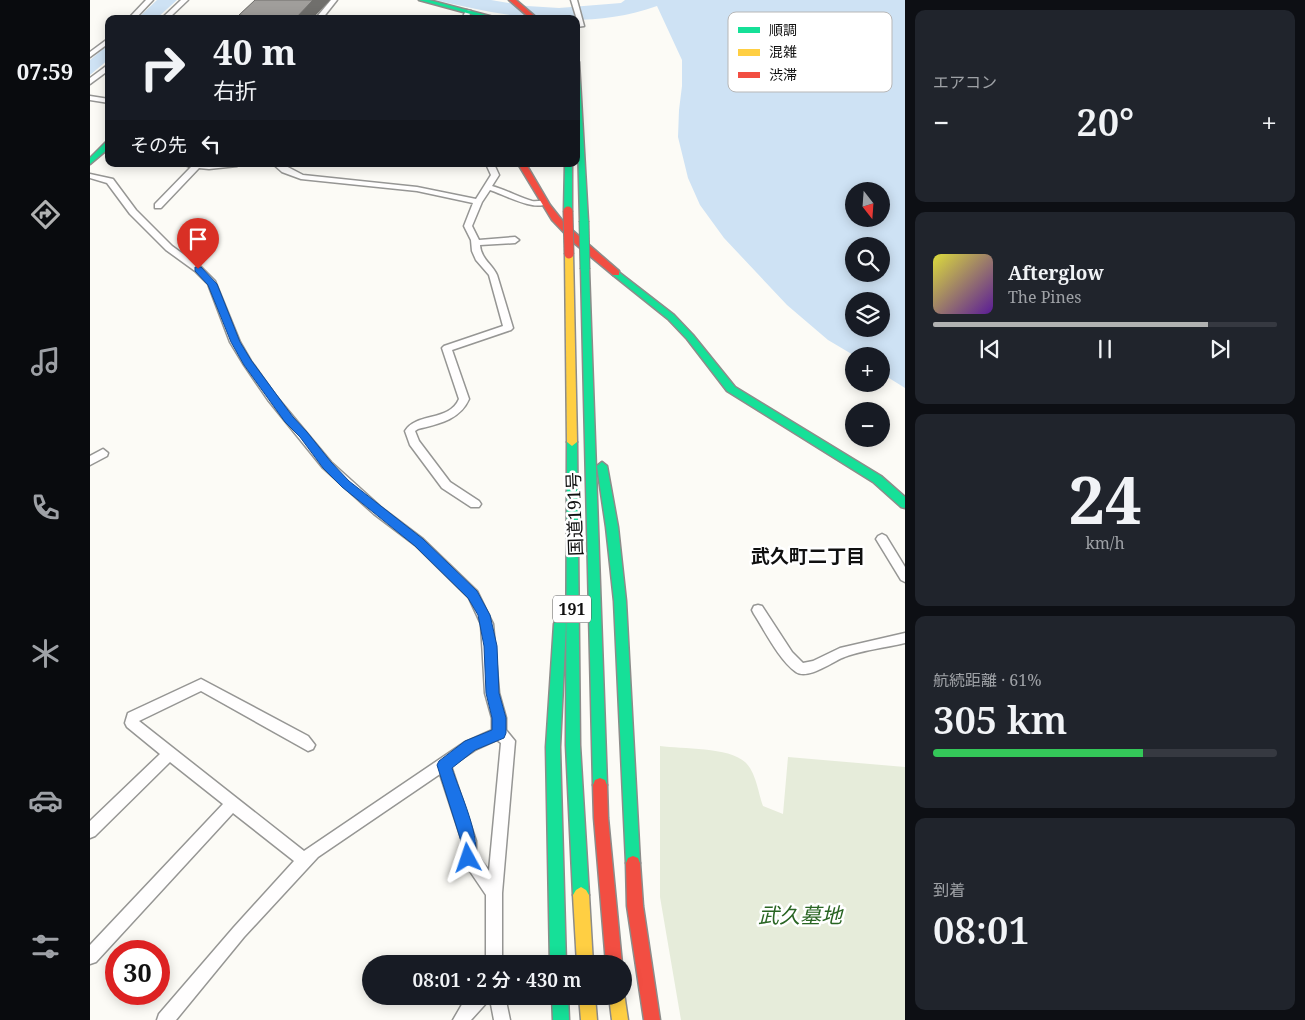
<!DOCTYPE html>
<html lang="ja">
<head>
<meta charset="utf-8">
<style>
  body { margin:0; font-family:"Noto Serif","Noto Sans JP",serif; background:#20242c; color:#f1f3f6; height:100vh; display:flex; flex-direction:column; font-size:19px; white-space:nowrap }
  * { box-sizing:border-box; margin:0 }
  p { font-size:16px; color:#9ea1a6 }
  .icon { flex:none; width:28px; height:28px; fill:none; stroke:currentColor; stroke-width:2; stroke-linecap:round; stroke-linejoin:round }
  .map { position:relative; flex:1; overflow:hidden }
  .details { display:flex; flex-direction:column; gap:10px; padding:10px; background:#0d0f14; width:400px }
  .details>* { flex:none }
  .top-card { position:absolute; left:15px; top:15px; width:475px; height:152px; border-radius:10px; box-shadow:0 2px 12px #0003; background:#171b24; color:#f1f3f6; overflow:hidden }
  .needle { width:32px; rotate:163deg }
  .buttons { position:absolute; left:755px; top:182px; display:grid; gap:10px }
  .buttons a { display:grid; place-items:center; width:45px; height:45px; border-radius:50%; background:#171b24; box-shadow:0 2px 12px #0003; font-size:25px }
  .speed { position:absolute; left:15px; top:940px; display:flex; gap:10px; font-size:25px; font-weight:700; text-align:center }
  .speed>* { display:grid; place-content:center; width:65px; height:65px; border-radius:50%; background:#171b24; box-shadow:0 2px 12px #0003; line-height:1 }
  .speed .limit { border:8px solid #d22; background:#fff; color:#111 }
  .pin { position:absolute; display:grid; place-items:center; width:42px; height:42px; color:#fff; margin:-51px -21px; border-radius:50% 50% 50% 0; rotate:-45deg; box-shadow:0 0 5px #0007 }
  .pin .icon { rotate:45deg }
  .me { position:absolute; width:55px; margin:-28px; rotate:355deg; stroke-linejoin:round; filter:drop-shadow(0 0 4px #0008) }
  .turn { display:flex; align-items:center; gap:18px; height:105px; padding:0 25px; font-size:22px }
  .turn .icon { width:65px; height:65px; stroke-width:2.5 }
  .turn b { display:block; font-size:35px; line-height:42px }
  .then { display:flex; align-items:center; height:48px; padding:0 25px; background:#0003; gap:10px; font-size:19px }
  .big { font-size:38px; font-weight:600; line-height:1.1 }
  .details .widget { flex:1; display:flex; flex-direction:column; justify-content:center; gap:8px; min-width:0; padding:0 18px; border-radius:10px; background:#20242c }
  .details .dial { align-items:center; gap:0 }
  .dial b { font-size:65px; line-height:1 }
  .song { display:flex; align-items:center; gap:15px }
  .cover { width:60px; height:60px; border-radius:8px; background:linear-gradient(135deg,hsl(60 70% 55%),hsl(270 70% 35%)) }
  .played { height:5px; border-radius:2px; background:linear-gradient(90deg,#b1b2b2 80%,#363941 80%) }
  .keys { display:flex; justify-content:space-around; direction:ltr }
  .heat { display:flex; justify-content:space-between; align-items:center; font-size:28px; direction:ltr }
  .charge { height:8px; border-radius:4px; background:linear-gradient(90deg,#34c759 61%,#363941 0) }
  .trip { position:absolute; left:272px; top:955px; width:270px; height:50px; border-radius:25px; background:#171b24; box-shadow:0 2px 12px #0003; font-weight:600; line-height:50px; text-align:center }
  main { display:flex; flex:1; min-height:0 }
  .menu { display:flex; flex-direction:column; width:90px; justify-content:space-around; align-items:center; background:#090b0e; color:#9ea1a6 }
  .menu .icon { width:35px; height:35px }
  .menu .active { color:#b1b2b2 }
  .menu b { font-size:22px; color:#f1f3f6 }
  .map>svg:first-child { display:block }
  .cemetery { fill:#e6ecda }
  .water { fill:#cee2f4; fill-rule:evenodd }
  .lines { fill:none; stroke-linecap:round; stroke-linejoin:round }
  .street-casing { stroke:#969694; stroke-width:3 }
  .fast-casing { stroke:#8d8c8a; stroke-width:3 }
  .slow-casing { stroke:#8d8c8a; stroke-width:3 }
  .jam-casing { stroke:#8d8c8a; stroke-width:3 }
  .street { fill:#fffefe; fill-rule:evenodd }
  .fast { fill:#16e098; fill-rule:evenodd }
  .slow { fill:#ffcf43; fill-rule:evenodd }
  .jam { fill:#f24e42; fill-rule:evenodd }
  .fast-bridge-casing { stroke:#848381; stroke-width:11; stroke-linecap:butt }
  .jam-bridge-casing { stroke:#848381; stroke-width:11; stroke-linecap:butt }
  .fast-bridge { stroke:#16e098; stroke-width:9 }
  .jam-bridge { stroke:#f24e42; stroke-width:9 }
  .wall { fill:#8a8885 }
  .shaded-wall { fill:#706f6c }
  .building { fill:#a09e9b; stroke:#706f6c }
  .route { fill:#1a73e8; stroke:#114b97 }
  .labels { text-anchor:middle; stroke-width:5; stroke-linejoin:round; paint-order:stroke }
  .shield { fill:#fff; stroke:#585858; stroke-width:1 }
  .shield-label { font-size:16px; font-weight:bold; fill:#101010 }
  .street-label { font-size:18px; fill:#101010; stroke:#fff }
  .neighbourhood-label { font-size:19px; font-weight:bold; fill:#101010; stroke:#fff }
  .near-park-label { font-size:21px; font-style:italic; fill:#296523; stroke:#fff }
  .key { fill:#fff; stroke:#b7b7b7; stroke-width:1 }
  .key-label { font-size:14px; fill:#101010 }
</style>
</head>
<body>
<main>
<nav class="menu">
<b>07:59</b>
<svg class="icon active" aria-label="directions" viewBox="0 0 24 24"><path d="M12 3l9 9-9 9-9-9zM9 14v-3h6M13 9l2 2-2 2"/></svg>
<svg class="icon" aria-label="music" viewBox="0 0 24 24"><path d="M9 18V5l10-2v13"/><circle cx="6" cy="18" r="3"/><circle cx="16" cy="16" r="3"/></svg>
<svg class="icon" aria-label="phone" viewBox="0 0 24 24"><path d="M5 4h4l2 5-3 2q2 4 5 5l2-3 5 2v4C11 20 4 13 5 4z"/></svg>
<svg class="icon" aria-label="climate" viewBox="0 0 24 24"><path d="M12 3v18M4 7l16 10M4 17L20 7"/></svg>
<svg class="icon" aria-label="car" viewBox="0 0 24 24"><path d="M5 17H2v-5l4-1 3-4h7l3 4 3 1v5h-3M9 17h6M6 11h13"/><circle cx="7" cy="17" r="2"/><circle cx="17" cy="17" r="2"/></svg>
<svg class="icon" aria-label="filters" viewBox="0 0 24 24"><path d="M4 7h16M4 17h16"/><circle cx="9" cy="7" r="2"/><circle cx="15" cy="17" r="2"/></svg>
</nav>
<div class="map">
<svg width="815" height="1020" viewBox="0 0 815 1020">
  <rect width="100%" height="100%" fill="#fcfbf6"/>
  <!-- cemetery -->
  <path class="cemetery" d="M570,746C592,749 639,747 655,762C666,772 668,792 673,806L693,814L698,757L815,767V1020H591L570,897Z"/>
  <!-- water -->
  <g class="water">
    <path d="M67,0H87L66,19H47Z"/>
    <path d="M345,0H401L437,6L469,8L531,3L535,0H815V388L791,373V356H765L738,340L697,305L634,238L610,205L598,178L588,137L589,110L592,86V60L567,6C494,32 418,17 345,0ZM764,191H791V219H764ZM764,246H791V274H764ZM764,301H791V329H764Z"/>
    <path d="M19,44V59L0,75V60Z"/>
  </g>
  <g class="lines">
    <defs>
      <g id="street">
        <path d="M56,0H63L45,19H38Z"/>
        <path d="M91,0H98L78,19H71Z"/>
        <path d="M241,0H247L232,19H225Z"/>
        <path d="M481,0H487L494,26L486,27V23H488Z"/>
        <path d="M376,10L381,11L378,19H372Z"/>
        <path d="M19,38V43L0,57V52Z"/>
        <path d="M19,64V70L0,84V78Z"/>
        <path d="M0,96L19,99V103L0,100Z"/>
        <path d="M92,164H151L147,166L119,169L109,168L71,208H65V204L101,167Z"/>
        <path d="M183,164H192L213,175L327,187L386,199L401,175L396,164H404L409,175L402,186C416,190 429,197 442,201C448,202 453,199 458,203C445,212 415,195 400,190L392,202L382,226L389,240L425,237L429,240L425,243L390,245C391,259 402,264 407,275L423,328L421,330L362,350L379,399C370,420 348,424 328,429L325,431L329,441L360,482L389,501L391,504L389,507H381L352,488L320,445L315,431C327,412 359,422 369,399L352,348L354,346L413,326L399,275L386,260L382,251L381,240L374,226L383,203L327,191L211,179L192,172Z"/>
        <path d="M0,174L23,179L46,210L82,246L111,267L125,281L150,342L161,361L186,396L241,462L292,508L333,539L387,591L403,624L409,693L416,718V730L425,741L412,893V964H396V895L371,858L372,841L350,774L228,857L154,937L86,1020H67L69,1014L144,927L204,861L143,813L6,962L0,964V945L133,804L80,762L5,836L0,838V821L70,754L37,727L35,723L38,713L111,679L218,736L225,745L223,749L218,751L111,691L49,721L214,851L375,742L402,730V718L395,693L391,624L379,598L325,545L284,514L233,468L178,400L154,365L140,342L118,284L105,271L76,250L40,214L17,183L0,178ZM407,740L411,743L399,871L389,857L386,854V841L361,766L385,750Z"/>
        <path d="M13,449L18,453L17,456L0,465V456Z"/>
        <path d="M792,534L796,536L815,567V582L811,580L786,539L788,536Z"/>
        <path d="M668,605L672,606L702,652L713,663L723,661L750,648L815,633V643C795,648 771,650 752,658C741,663 717,680 706,672C689,660 675,631 664,614L662,610L664,606Z"/>
        <path d="M380,996H415L420,1020H404L400,999L381,1020H363L374,1001Z"/>
      </g>
      <g id="fast">
        <path d="M329,0H339L411,19H399Z"/>
        <path d="M486,60L489,62L498,221L494,224L490,221Z"/>
        <path d="M16,142H19V148L0,164V158Z"/>
        <path d="M475,164L482,165V211L478,213L474,211Z"/>
        <path d="M495,266L499,269L517,785L515,790L510,792L505,790L503,785L491,269Z"/>
        <path d="M526,270L584,315L603,335L645,387L791,476L815,497V508L811,507L783,482L637,391L597,339L578,319L523,275L522,273Z"/>
        <path d="M482,438L487,442L490,745L499,895L496,900L491,903L486,900L483,895L476,745L477,442Z"/>
        <path d="M512,462L517,466L528,527L536,601L550,863L548,868L543,870L538,868L536,863L524,601L516,527L507,466Z"/>
        <path d="M470,619L474,620L476,624L470,747L476,964H460L456,747L464,624L466,620Z"/>
        <path d="M462,996H478L479,1020H463Z"/>
      </g>
      <g id="slow">
        <path d="M479,251L483,254L487,442L482,446L477,442L475,254Z"/>
        <path d="M491,887L496,890L499,895L503,964H487L483,895L486,890Z"/>
        <path d="M534,993L538,1020H522L519,996H534Z"/>
        <path d="M489,996H505L507,1020H491Z"/>
      </g>
      <g id="jam">
        <path d="M419,0H426L448,19H441Z"/>
        <path d="M428,164H436L460,205L475,224L529,271V275H523L483,242L462,220Z"/>
        <path d="M510,778L515,780L517,785L518,818L532,964H516L504,818L503,785L505,780Z"/>
        <path d="M543,856L548,858L550,863L553,906L570,1020H554L537,906L536,863L538,858Z"/>
      </g>
    </defs>
    <!-- street casing -->
    <use href="#street" class="street-casing"/>
    <!-- fast casing -->
    <use href="#fast" class="fast-casing"/>
    <!-- slow casing -->
    <use href="#slow" class="slow-casing"/>
    <!-- jam casing -->
    <use href="#jam" class="jam-casing"/>
    <!-- street -->
    <use href="#street" class="street"/>
    <!-- fast -->
    <use href="#fast" class="fast"/>
    <!-- slow -->
    <use href="#slow" class="slow"/>
    <!-- jam -->
    <use href="#jam" class="jam"/>
    <defs>
      <path id="fast-bridge" d="M494,221L495,269"/>
      <path id="jam-bridge" d="M478,211L479,254"/>
    </defs>
    <!-- fast-bridge casing -->
    <use href="#fast-bridge" class="fast-bridge-casing"/>
    <!-- jam-bridge casing -->
    <use href="#jam-bridge" class="jam-bridge-casing"/>
    <!-- fast-bridge -->
    <use href="#fast-bridge" class="fast-bridge"/>
    <!-- jam-bridge -->
    <use href="#jam-bridge" class="jam-bridge"/>
  </g>
  <!-- wall -->
  <path class="wall" d="M165,0H240L222,19H150L149,15Z"/>
  <!-- shaded-wall -->
  <path class="shaded-wall" d="M223,0H240L222,19H205Z"/>
  <!-- building -->
  <path class="building" d="M165,0H223L205,19H181L149,15Z"/>
  <!-- route -->
  <path class="route" d="M105,267H111L127,284L150,342L161,360L203,417L217,432L241,462L259,481L333,539L387,591L400,615L407,646L409,693L416,718V733L414,738L385,750L362,768C369,791 393,840 384,863L378,865L373,863L371,858V841L347,765L349,761L375,741L402,730V718L396,693L394,646L388,615L378,598L325,546L252,487L233,468L210,437L195,422L154,365L141,342L118,285L105,271Z"/>
  <g class="labels">
    <!-- shield labels -->
    <rect class="shield" x="463" y="595.5" width="38" height="27" rx="4"/>
    <g class="shield-label">
      <text x="482" y="615">191</text>
    </g>
    <!-- street labels -->
    <g class="street-label">
      <text transform="translate(485 514) rotate(-92)" y="6">国道191号</text>
    </g>
    <!-- neighbourhood labels -->
    <g class="neighbourhood-label">
      <text x="718" y="563">武久町二丁目</text>
    </g>
    <!-- near-park labels -->
    <g class="near-park-label">
      <text x="710" y="923">武久墓地</text>
    </g>
  </g>
  <!-- legend -->
  <rect x="638" y="12" width="164" height="80" rx="8" class="key"/>
  <rect x="648" y="27" width="22" height="6" fill="#16e098"/>
  <rect x="648" y="49" width="22" height="7" fill="#ffcf43"/>
  <rect x="648" y="72" width="22" height="6" fill="#f24e42"/>
  <g class="key-label">
    <text x="679" y="35">順調</text>
    <text x="679" y="57">混雑</text>
    <text x="679" y="80">渋滞</text>
  </g>
</svg>
<div class="buttons">
<a><svg class="needle" viewBox="-14 -14 28 28"><path d="M0-13l5 13h-10z" fill="#e53935"/><path d="M0 13l5-13h-10z" fill="#9ea1a6"/></svg></a>
<a><svg class="icon" aria-label="search" viewBox="0 0 24 24"><circle cx="10" cy="10" r="6"/><path d="M15 15l6 6"/></svg></a>
<a><svg class="icon" aria-label="layers" viewBox="0 0 24 24"><path d="M12 4l9 5-9 5-9-5zM3 14l9 5 9-5"/></svg></a>
<a>+</a>
<a>−</a>
</div>
<div class="speed"><div class="limit">30</div></div>
<div class="pin" style="left:108px;top:269px;background:#d93025"><svg class="icon" aria-label="arrive" viewBox="0 0 24 24"><path d="M6 21V4h12l-3 4 3 4H6"/></svg></div>
<svg class="me" style="left:378px;top:858px" viewBox="-20 -20 40 40"><path d="M0-17L14 15 0 8-14 15z" fill="#1a73e8" stroke="#fff" stroke-width="4"/></svg>
<div class="trip">08:01 · 2 分 · 430 m</div>
<div class="top-card">
<div class="turn"><svg class="icon" aria-label="right" viewBox="0 0 24 24"><path d="M7 20v-9h11M14 6l5 5-5 5"/></svg><div><b>40 m</b>右折</div></div>
<div class="then">その先<svg class="icon" aria-label="left" viewBox="0 0 24 24"><path d="M17 20v-9H6M10 6l-5 5 5 5"/></svg></div>
</div>
</div>
<section class="details">
<div class="widget"><p>エアコン</p>
<div class="heat"><a>−</a><b class="big">20°</b><a>+</a></div>
</div>
<div class="widget">
<div class="song"><i class="cover"></i><div><b>Afterglow</b><p>The Pines</p></div></div>
<div class="played"></div>
<div class="keys"><svg class="icon" aria-label="previous" viewBox="0 0 24 24"><path d="M18 5L8 12l10 7zM5 5v14"/></svg><svg class="icon" aria-label="pause" viewBox="0 0 24 24"><path d="M8 5v14M16 5v14"/></svg><svg class="icon" aria-label="next" viewBox="0 0 24 24"><path d="M6 5l10 7-10 7zM19 5v14"/></svg></div>
</div>
<div class="widget dial"><b>24</b><p>km/h</p></div>
<div class="widget"><p>航続距離 · 61%</p><b class="big">305 km</b><div class="charge"></div></div>
<div class="widget"><p>到着</p><b class="big">08:01</b></div>
</section>
</main>
</body>
</html>
